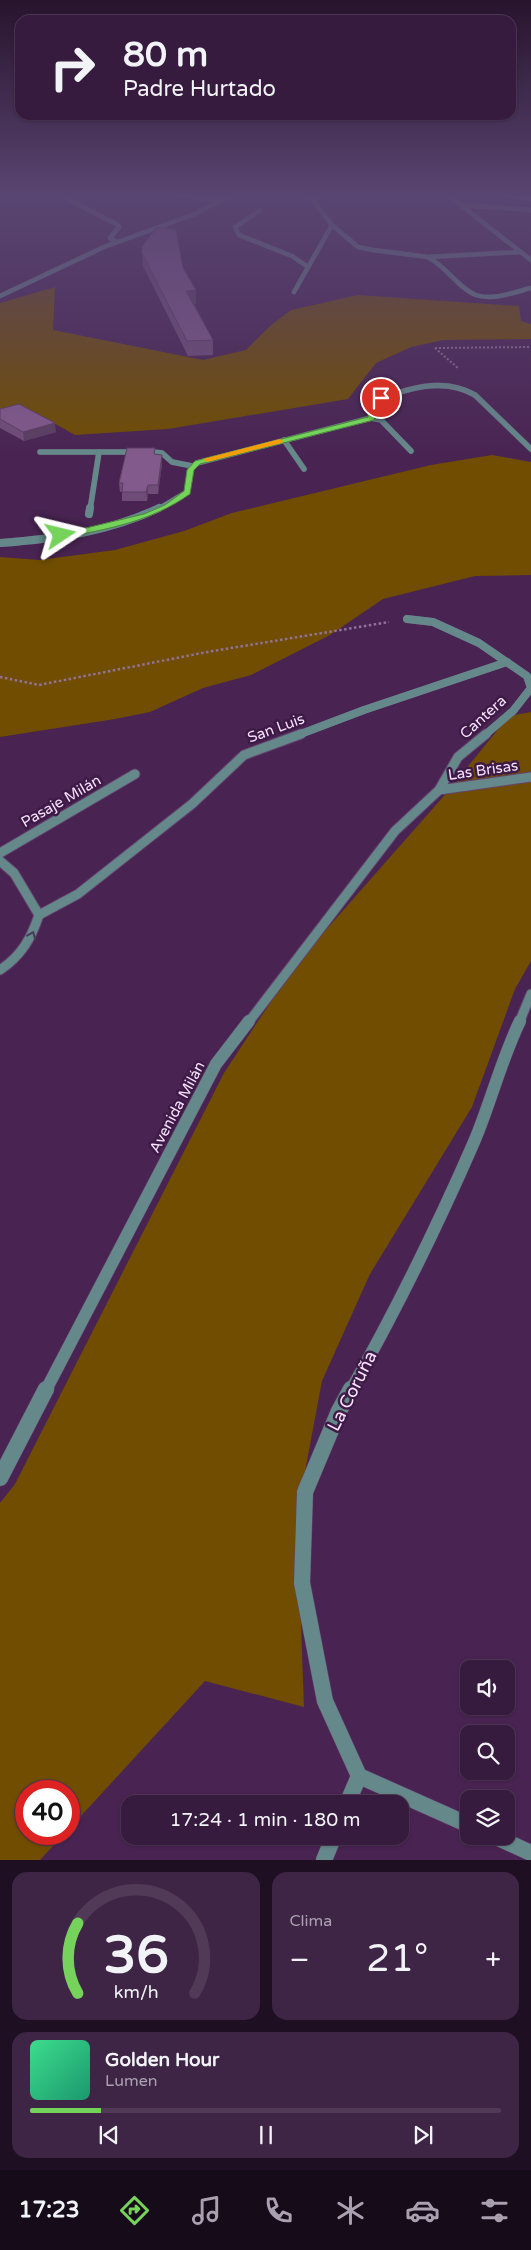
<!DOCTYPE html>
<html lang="es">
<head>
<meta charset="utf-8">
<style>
  body { margin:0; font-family:"Varela Round",sans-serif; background:#3e2445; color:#f1f3f6; height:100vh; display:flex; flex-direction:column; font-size:19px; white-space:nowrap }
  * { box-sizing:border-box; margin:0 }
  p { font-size:16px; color:#aaa1b0 }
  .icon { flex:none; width:28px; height:28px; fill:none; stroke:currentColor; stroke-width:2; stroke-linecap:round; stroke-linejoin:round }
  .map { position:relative; height:1860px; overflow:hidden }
  .side { display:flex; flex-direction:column; gap:12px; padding:12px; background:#1e0f22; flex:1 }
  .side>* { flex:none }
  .top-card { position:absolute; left:15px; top:15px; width:501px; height:105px; border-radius:15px; box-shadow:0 1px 4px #0004,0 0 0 1px #513958; background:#371b3e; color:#f1f3f6; overflow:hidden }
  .tools { position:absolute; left:460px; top:1660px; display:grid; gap:10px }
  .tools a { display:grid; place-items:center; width:55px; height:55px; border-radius:10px; background:#371b3e; box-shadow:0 1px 4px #0004,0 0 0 1px #513958; font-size:25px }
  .speed { position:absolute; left:15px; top:1780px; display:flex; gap:10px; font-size:25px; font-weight:700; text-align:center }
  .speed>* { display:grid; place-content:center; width:65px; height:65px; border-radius:50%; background:#371b3e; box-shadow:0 1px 4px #0004,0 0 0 1px #513958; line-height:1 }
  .speed .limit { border:8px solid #d22; background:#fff; color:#111 }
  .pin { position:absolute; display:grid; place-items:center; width:42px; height:42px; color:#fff; margin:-21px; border:2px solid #fff; border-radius:50%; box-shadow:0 1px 5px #0007 }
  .me { position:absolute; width:55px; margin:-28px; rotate:80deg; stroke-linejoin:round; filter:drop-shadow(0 0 4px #0008) }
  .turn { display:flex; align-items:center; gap:18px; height:105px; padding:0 25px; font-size:22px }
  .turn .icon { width:65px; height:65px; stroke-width:2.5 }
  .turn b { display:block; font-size:35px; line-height:42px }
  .big { font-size:38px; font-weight:600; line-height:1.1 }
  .side .card { flex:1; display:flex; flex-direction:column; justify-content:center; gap:8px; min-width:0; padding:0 18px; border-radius:15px; background:#3e2445 }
  .side .dial { align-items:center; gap:0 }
  .dial svg { height:130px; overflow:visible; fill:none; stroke:#513958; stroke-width:7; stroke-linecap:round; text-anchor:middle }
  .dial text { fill:#f1f3f6; stroke:none }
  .song { display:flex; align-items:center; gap:15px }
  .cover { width:60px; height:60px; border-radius:8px; background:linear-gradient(135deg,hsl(150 70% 55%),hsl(160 70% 35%)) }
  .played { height:5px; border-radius:2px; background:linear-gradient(90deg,#75d25b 15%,#513958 15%) }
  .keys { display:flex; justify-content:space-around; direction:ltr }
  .heat { display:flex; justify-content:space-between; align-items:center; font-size:28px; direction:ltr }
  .side .tiles { flex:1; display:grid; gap:12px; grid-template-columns:1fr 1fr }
  .card:last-child { grid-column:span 2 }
  .trip { position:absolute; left:121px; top:1795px; width:288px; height:50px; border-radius:15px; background:#371b3e; box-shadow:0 1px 4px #0004,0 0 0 1px #513958; font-weight:600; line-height:50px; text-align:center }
  .tabs { display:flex; height:80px; justify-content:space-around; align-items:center; background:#160b19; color:#aaa1b0 }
  .tabs .icon { width:35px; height:35px }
  .tabs .active { color:#75d25b }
  .tabs b { font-size:22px; color:#f1f3f6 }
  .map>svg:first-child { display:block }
  .green { fill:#704d00 }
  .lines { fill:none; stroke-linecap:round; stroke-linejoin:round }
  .service-far2-casing { stroke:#65426e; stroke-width:5 }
  .service-far1-casing { stroke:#65426e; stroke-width:6 }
  .service-casing { stroke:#65426e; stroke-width:8 }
  .minor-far5-casing { stroke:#65426e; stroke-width:5 }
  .minor-far4-casing { stroke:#65426e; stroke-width:6 }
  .minor-far3-casing { stroke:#65426e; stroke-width:8 }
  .minor-far2-casing { stroke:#65426e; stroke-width:11 }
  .minor-far1-casing { stroke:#65426e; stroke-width:13 }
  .minor-casing { stroke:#65426e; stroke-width:17 }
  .tertiary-far1-casing { stroke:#65426e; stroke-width:6 }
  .tertiary-casing { stroke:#65426e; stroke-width:8 }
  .primary-casing { stroke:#65426e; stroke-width:2 }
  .path-far1 { stroke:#917299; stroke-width:2; stroke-dasharray:2 2; stroke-linecap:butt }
  .path { stroke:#917299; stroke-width:2.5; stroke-dasharray:2.5 2.5; stroke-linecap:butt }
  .service-far2 { stroke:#65898a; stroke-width:4.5 }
  .service-far1 { stroke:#65898a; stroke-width:5.5 }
  .service { stroke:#65898a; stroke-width:8 }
  .minor-far5 { stroke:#65898a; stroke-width:4.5 }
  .minor-far4 { stroke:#65898a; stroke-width:5.5 }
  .minor-far3 { stroke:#65898a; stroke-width:8 }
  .minor-far2 { stroke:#65898a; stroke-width:9 }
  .minor-far1 { stroke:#65898a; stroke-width:12 }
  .minor { stroke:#65898a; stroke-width:16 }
  .tertiary-far1 { stroke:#65898a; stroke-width:5.5 }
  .tertiary { stroke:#65898a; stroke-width:8 }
  .primary { fill:#8fdcdf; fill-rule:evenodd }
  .wall { fill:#704d78 }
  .shaded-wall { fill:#5b3f62 }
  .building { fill:#825a8c; stroke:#5b3f62 }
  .oneway { stroke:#4a3b5b }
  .route { fill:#75d25b; stroke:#4c883b }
  .slow { fill:#f59e0b }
  .labels { text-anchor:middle; stroke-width:5; stroke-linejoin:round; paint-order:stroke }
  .street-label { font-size:15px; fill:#f8e2fe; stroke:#3e1a47 }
  .near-street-label { font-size:18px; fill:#f8e2fe; stroke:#3e1a47 }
</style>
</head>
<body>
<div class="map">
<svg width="531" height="1860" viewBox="0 0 531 1860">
  <rect width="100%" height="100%" fill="#492452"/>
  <!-- green -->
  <g class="green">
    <path d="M55,287L53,330L203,360L246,350L270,326L291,310L358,295L519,306L521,321L531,324V339L443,340L411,347L376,363L348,399L168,429L75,435L29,409L0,410V303Z"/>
    <path d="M492,455L531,462V575L475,576L383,599L330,635L251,675L203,688L150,712L115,719L0,737V557L39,560L115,550L184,531L232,513L431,465Z"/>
    <path d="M531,712V961L515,989L472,1107L370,1274L322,1381L297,1514L304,1707L205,1681L69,1829V1791H26V1834H64L40,1860H0V1503L15,1484L224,1073L295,965L443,797L509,716Z"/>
  </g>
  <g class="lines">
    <defs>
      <g id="service-far2">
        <path d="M182,195L218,201"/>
        <path d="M68,199L118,225L119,227L110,238L117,242"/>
      </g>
      <g id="service-far1">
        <path d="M40,452H153L162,453L172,462L192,466"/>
        <path d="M90,510L99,452"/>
      </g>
      <path id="service" d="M89,514L90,508"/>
      <g id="minor-far5">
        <path d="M448,195L531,260"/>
        <path d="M461,205L531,210"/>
        <path d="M259,211L235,227L239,235L292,256L308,267"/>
        <path d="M332,225L358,247L373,250L428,257L520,252"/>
        <path d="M429,258C446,266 459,289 476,295C493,301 515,292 531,288"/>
        <path d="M294,292L332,225L309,195"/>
        <path d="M0,296L104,247L195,214L230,195"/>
      </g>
      <g id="minor-far4">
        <path d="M371,418L381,420L411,451"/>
        <path d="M284,440L304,469"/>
      </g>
      <g id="minor-far3">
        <path d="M407,619L433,622L479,643L527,676L531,688L513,711L485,735"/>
        <path d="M298,735L364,710L507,662"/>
      </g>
      <g id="minor-far2">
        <path d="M439,790L531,777"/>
        <path d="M0,853L135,774"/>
        <path d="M0,861L14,873L39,915C31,939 21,956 0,970"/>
        <path d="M39,915L78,894L192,804L244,755L301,734"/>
        <path d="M248,1023L395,831L439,790L458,757L486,734"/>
        <path d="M519,1023L531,994"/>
      </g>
      <g id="minor-far1">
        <path d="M46,1390L216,1064L249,1021"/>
        <path d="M351,1390C396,1310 437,1227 474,1142C491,1102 501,1060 520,1021"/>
      </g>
      <g id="minor">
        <path d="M0,1478L46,1389"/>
        <path d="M359,1776L469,1825"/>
        <path d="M347,1804L359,1776L325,1701L302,1583L305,1492L339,1411L351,1389"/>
        <path d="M494,1836L531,1853"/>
        <path d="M324,1860L334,1836"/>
      </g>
      <path id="tertiary-far1" d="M157,510L187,492L190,470L197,463L371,418L373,413L371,403C404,389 442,376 475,395L531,449"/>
      <path id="tertiary" d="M0,543C55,539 109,532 159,508"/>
      <path id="primary" d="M504,195L531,197V201L506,197Z"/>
    </defs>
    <!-- service-far2 casing -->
    <use href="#service-far2" class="service-far2-casing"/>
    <!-- service-far1 casing -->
    <use href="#service-far1" class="service-far1-casing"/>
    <!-- service casing -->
    <use href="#service" class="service-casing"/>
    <!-- minor-far5 casing -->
    <use href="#minor-far5" class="minor-far5-casing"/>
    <!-- minor-far4 casing -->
    <use href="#minor-far4" class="minor-far4-casing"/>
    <!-- minor-far3 casing -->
    <use href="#minor-far3" class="minor-far3-casing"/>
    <!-- minor-far2 casing -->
    <use href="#minor-far2" class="minor-far2-casing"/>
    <!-- minor-far1 casing -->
    <use href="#minor-far1" class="minor-far1-casing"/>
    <!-- minor casing -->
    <use href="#minor" class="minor-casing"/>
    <!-- tertiary-far1 casing -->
    <use href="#tertiary-far1" class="tertiary-far1-casing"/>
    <!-- tertiary casing -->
    <use href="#tertiary" class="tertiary-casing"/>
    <!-- primary casing -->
    <use href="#primary" class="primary-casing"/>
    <!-- path-far1 -->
    <g class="path-far1">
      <path d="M435,348L531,347"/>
      <path d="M435,348L459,369"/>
    </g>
    <!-- path -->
    <path class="path" d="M0,677L39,685L207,652L389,622"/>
    <!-- service-far2 -->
    <use href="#service-far2" class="service-far2"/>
    <!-- service-far1 -->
    <use href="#service-far1" class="service-far1"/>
    <!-- service -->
    <use href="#service" class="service"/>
    <!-- minor-far5 -->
    <use href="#minor-far5" class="minor-far5"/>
    <!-- minor-far4 -->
    <use href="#minor-far4" class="minor-far4"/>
    <!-- minor-far3 -->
    <use href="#minor-far3" class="minor-far3"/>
    <!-- minor-far2 -->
    <use href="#minor-far2" class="minor-far2"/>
    <!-- minor-far1 -->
    <use href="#minor-far1" class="minor-far1"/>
    <!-- minor -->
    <use href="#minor" class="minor"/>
    <!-- tertiary-far1 -->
    <use href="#tertiary-far1" class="tertiary-far1"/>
    <!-- tertiary -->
    <use href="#tertiary" class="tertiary"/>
    <!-- primary -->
    <use href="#primary" class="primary"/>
  </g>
  <!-- wall -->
  <g class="wall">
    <path d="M142,253L183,268L196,304H194L213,340V355L188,356L143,266Z"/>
    <path d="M0,409L56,432L24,441L0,428Z"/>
    <path d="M156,454L162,464L158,494H148L147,501H122V492H120L119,483Z"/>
  </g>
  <!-- shaded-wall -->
  <g class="shaded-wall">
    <path d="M196,290V304L187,305L186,291Z"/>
    <path d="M55,423L56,432L24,441L23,432Z"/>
    <path d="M162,455V464L158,494V485Z"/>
    <path d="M148,485V494L147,501L146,492Z"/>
  </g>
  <!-- building -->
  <g class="building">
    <path d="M157,227L176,230L183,268L196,290L186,291L213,340L187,341L142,253V246Z"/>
    <path d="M19,404L55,423L23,432L0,419V409Z"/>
    <path d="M127,448H155L154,454L162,455L158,485H148L146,492H122L123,483H119Z"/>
  </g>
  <!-- one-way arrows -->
  <defs><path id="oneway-chevron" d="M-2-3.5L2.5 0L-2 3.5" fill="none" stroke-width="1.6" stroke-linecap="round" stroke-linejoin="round" transform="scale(1.25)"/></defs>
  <use class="oneway" href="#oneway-chevron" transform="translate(32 935) rotate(-67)"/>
  <!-- sky -->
  <linearGradient id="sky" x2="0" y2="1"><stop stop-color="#28142d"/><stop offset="0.43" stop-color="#594571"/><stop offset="1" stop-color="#594571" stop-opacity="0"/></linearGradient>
  <rect width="531" height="456" fill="url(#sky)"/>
  <!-- route -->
  <path class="route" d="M379,397L384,398L375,404L376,413L374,420L200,464L194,470L190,494C150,522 108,529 61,538L57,535L144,514L165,505L184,491L187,470L195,461L368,417V403Z"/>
  <!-- slow -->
  <path class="slow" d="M280,439L283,441L282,443L207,462L203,459Z"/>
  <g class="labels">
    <!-- street labels -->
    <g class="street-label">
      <text transform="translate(483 717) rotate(-42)" y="5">Cantera</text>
      <text transform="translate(276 728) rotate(-20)" y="5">San Luis</text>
      <text transform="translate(483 770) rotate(-8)" y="5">Las Brisas</text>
      <text transform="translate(61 801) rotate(-30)" y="5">Pasaje Milán</text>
      <text transform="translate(177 1107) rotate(-62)" y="5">Avenida Milán</text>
    </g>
    <!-- near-street labels -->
    <g class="near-street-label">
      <text transform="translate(352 1391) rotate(-63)" y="6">La Coruña</text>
    </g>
  </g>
</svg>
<div class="tools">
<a><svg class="icon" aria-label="sound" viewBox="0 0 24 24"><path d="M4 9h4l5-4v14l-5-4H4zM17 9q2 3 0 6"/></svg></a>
<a><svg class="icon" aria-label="search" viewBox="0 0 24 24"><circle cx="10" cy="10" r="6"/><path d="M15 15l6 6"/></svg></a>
<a><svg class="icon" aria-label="layers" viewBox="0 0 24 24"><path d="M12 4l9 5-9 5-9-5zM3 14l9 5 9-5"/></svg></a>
</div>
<div class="speed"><div class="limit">40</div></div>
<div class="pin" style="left:381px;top:398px;background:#d93025"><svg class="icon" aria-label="arrive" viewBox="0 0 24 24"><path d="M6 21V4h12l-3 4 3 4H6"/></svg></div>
<svg class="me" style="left:61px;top:535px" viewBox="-20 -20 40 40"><path d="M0-17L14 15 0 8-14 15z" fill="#75d25b" stroke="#fff" stroke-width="4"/></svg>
<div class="trip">17:24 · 1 min · 180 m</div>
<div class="top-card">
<div class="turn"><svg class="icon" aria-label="right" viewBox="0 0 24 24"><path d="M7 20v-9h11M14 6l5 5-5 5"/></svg><div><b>80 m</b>Padre Hurtado</div></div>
</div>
</div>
<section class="side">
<div class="tiles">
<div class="card dial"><svg viewBox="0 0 100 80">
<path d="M14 69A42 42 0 1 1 86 69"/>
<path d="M14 69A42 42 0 0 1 14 26" stroke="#75d25b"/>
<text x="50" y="56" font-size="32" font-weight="700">36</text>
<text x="50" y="72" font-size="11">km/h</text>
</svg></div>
<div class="card"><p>Clima</p>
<div class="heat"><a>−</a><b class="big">21°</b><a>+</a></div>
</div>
<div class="card">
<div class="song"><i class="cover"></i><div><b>Golden Hour</b><p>Lumen</p></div></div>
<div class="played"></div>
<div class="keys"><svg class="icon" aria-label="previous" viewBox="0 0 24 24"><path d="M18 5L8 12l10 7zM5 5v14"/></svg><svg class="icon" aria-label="pause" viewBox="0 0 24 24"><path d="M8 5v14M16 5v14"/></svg><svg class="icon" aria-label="next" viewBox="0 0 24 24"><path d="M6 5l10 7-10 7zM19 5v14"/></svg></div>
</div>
</div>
</section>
<nav class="tabs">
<b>17:23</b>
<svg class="icon active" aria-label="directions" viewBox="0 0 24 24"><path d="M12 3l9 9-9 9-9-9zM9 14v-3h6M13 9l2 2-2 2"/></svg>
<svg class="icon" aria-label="music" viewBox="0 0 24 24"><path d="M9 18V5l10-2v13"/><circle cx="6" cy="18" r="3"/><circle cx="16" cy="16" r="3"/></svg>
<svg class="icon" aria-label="phone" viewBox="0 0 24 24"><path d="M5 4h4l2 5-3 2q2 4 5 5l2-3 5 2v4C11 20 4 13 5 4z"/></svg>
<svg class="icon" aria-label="climate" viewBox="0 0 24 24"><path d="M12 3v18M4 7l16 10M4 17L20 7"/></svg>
<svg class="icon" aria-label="car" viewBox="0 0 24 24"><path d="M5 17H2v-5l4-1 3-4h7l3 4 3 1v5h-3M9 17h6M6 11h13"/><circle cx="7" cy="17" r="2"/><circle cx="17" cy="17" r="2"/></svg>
<svg class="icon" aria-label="filters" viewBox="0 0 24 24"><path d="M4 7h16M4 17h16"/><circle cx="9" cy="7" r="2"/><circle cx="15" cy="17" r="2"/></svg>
</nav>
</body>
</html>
